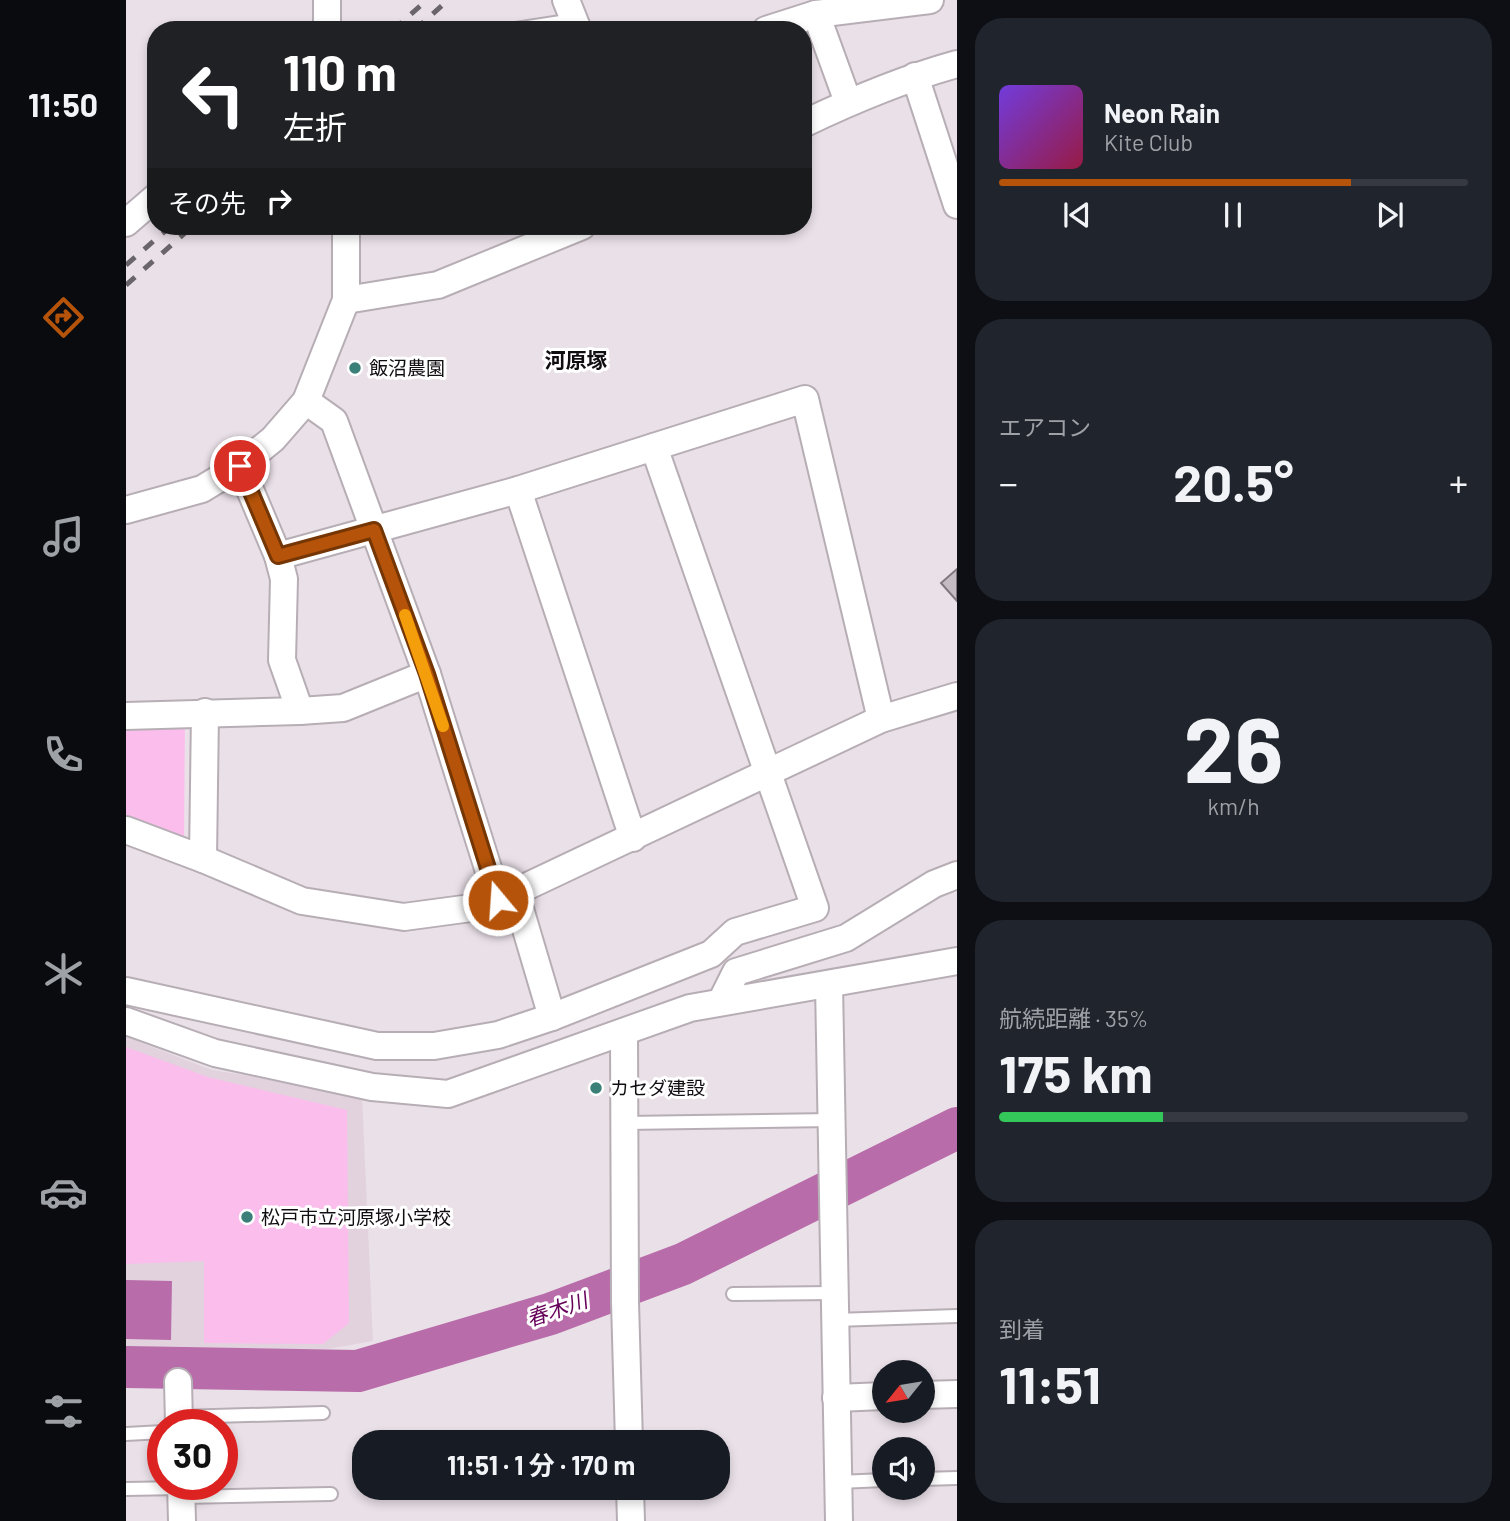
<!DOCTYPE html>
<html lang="ja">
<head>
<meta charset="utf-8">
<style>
  body { margin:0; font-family:Barlow,"Noto Sans JP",sans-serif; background:#20242c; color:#f1f3f6; height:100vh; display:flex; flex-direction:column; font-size:26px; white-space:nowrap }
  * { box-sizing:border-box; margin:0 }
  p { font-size:23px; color:#9ea1a6 }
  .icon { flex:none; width:38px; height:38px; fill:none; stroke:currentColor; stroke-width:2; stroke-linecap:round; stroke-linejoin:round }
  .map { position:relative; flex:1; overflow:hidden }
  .panel { display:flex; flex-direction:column; gap:18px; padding:18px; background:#0d0f14; width:553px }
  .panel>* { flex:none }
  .banner { position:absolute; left:21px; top:21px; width:665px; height:214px; border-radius:28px; box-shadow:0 4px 10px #0003; background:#202124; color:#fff; overflow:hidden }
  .needle { width:46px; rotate:240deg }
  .buttons { position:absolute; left:746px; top:1360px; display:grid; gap:14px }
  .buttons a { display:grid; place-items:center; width:63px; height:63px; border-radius:50%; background:#171b24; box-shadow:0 4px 10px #0003; font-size:35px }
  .speed { position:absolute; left:21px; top:1409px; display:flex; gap:14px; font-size:35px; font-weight:700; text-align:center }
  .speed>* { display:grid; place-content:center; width:91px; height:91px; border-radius:50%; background:#171b24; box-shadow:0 4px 10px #0003; line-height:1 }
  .speed .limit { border:10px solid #d22; background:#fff; color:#111 }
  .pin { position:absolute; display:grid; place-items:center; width:60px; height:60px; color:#fff; margin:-30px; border:4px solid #fff; border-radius:50%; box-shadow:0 2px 7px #0007 }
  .me { position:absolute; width:77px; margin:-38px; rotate:342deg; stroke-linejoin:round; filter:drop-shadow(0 0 5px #0008) }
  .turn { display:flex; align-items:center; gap:24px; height:147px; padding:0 21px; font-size:32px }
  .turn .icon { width:91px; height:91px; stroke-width:2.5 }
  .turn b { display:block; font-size:49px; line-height:60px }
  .then { display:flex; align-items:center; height:66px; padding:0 21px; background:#0003; gap:14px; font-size:26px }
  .big { font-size:52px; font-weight:700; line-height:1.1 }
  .panel .widget { flex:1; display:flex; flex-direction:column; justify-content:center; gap:10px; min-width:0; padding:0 24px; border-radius:28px; background:#20242c }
  .panel .dial { align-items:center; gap:0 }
  .dial b { font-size:91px; line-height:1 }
  .song { display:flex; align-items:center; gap:21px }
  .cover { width:84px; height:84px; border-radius:10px; background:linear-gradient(135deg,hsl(260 70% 55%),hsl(340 70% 35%)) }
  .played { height:7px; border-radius:4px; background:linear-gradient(90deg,#b45309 75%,#363941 75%) }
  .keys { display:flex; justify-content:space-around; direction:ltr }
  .heat { display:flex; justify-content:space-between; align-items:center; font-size:38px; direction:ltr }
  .charge { height:10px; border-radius:5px; background:linear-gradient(90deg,#34c759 35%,#363941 0) }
  .trip { position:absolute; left:226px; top:1430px; width:378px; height:70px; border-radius:28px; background:#171b24; box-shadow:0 4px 10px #0003; font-weight:700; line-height:70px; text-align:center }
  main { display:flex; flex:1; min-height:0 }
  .tabs { display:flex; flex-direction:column; width:126px; justify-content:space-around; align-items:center; background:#090b0e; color:#9ea1a6 }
  .tabs .icon { width:49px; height:49px }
  .tabs .active { color:#b45309 }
  .tabs b { font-size:32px; color:#f1f3f6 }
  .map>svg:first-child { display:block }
  .built { fill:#e2d2de }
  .green { fill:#fbbdec }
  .water { fill:#b86ca9 }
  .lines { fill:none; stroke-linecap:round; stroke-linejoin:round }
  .river { stroke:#b86ca9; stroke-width:42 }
  .building { fill:#c5bcc3; stroke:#7f777d; stroke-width:2 }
  .lane-casing { stroke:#b7aeb5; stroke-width:16 }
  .street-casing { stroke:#b7aeb5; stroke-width:30 }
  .lane { stroke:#fff; stroke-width:12 }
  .street { stroke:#fff; stroke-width:26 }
  .rail { stroke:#6a656a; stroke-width:5; stroke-dasharray:12 12; stroke-linecap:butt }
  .route-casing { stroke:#753606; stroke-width:18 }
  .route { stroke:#b45309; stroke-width:12 }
  .slow { stroke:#f59e0b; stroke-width:12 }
  .poi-dot { fill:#3a8078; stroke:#fff; stroke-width:2.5 }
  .labels { text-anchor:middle; stroke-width:6; stroke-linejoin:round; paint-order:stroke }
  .poi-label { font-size:19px; fill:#110e11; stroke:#fff; text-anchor:start }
  .neighbourhood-label { font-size:21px; font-weight:bold; fill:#110e11; stroke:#fff }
  .water-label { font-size:21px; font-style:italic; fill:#66015a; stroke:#fff }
</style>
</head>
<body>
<main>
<nav class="tabs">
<b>11:50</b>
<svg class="icon active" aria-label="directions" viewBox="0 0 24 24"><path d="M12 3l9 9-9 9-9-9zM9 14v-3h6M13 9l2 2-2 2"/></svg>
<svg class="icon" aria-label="music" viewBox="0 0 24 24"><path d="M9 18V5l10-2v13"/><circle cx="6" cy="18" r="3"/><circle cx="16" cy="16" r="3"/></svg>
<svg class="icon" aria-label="phone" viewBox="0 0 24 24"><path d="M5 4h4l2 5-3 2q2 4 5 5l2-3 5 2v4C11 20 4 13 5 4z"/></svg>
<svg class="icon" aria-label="climate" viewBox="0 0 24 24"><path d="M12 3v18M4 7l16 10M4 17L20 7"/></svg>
<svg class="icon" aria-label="car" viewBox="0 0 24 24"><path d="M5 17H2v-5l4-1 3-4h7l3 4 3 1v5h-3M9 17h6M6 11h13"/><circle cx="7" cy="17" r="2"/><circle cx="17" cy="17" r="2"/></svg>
<svg class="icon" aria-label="filters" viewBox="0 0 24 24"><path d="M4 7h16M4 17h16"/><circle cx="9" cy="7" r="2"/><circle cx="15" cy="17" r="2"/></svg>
</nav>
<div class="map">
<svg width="831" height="1521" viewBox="0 0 831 1521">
  <rect width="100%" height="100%" fill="#eae1e8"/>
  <!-- built -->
  <path class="built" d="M0,1037L86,1070L236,1094L247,1341L202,1349L0,1351Z"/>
  <!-- green -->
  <g class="green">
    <path d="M59,717L58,841L0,817V721Z"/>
    <path d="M0,1047L82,1077L221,1110L223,1323L197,1344L78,1343V1261L0,1264Z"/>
  </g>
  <!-- water -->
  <path class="water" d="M0,1280L46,1281L45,1340L0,1339Z"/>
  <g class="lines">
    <!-- river -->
    <path class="river" d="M0,1367L232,1371L424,1314L557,1264L831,1128"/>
  </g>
  <!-- building -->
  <path class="building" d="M831,569V601L815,583Z"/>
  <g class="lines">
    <defs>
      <g id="lane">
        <path d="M382,30L448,20"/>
        <path d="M499,1123L707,1120"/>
        <path d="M607,1294L707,1293"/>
        <path d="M709,1320L831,1316"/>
        <path d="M53,1417L197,1413"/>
        <path d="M0,1434L37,1432"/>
        <path d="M796,1479L831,1478"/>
        <path d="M713,1482L758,1480"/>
        <path d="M0,1489L55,1488"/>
        <path d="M55,1497L205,1494"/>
      </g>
      <g id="street">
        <path d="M201,0V30"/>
        <path d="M440,0L452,30"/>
        <path d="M690,14L722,102"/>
        <path d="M640,30L690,14L804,0"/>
        <path d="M789,76L831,205"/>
        <path d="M677,124C727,100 777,79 831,64"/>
        <path d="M0,223L30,197"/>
        <path d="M220,300L312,285L456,226"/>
        <path d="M180,401L208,421L301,674"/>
        <path d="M114,466L152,556L158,579L156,660L174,711"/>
        <path d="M392,490L507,838"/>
        <path d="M0,510L76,489L114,466L147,439L180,401L220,300V226"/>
        <path d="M152,556L392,490L679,399L755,719"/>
        <path d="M0,716L174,711L217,708L301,674L372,900"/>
        <path d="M0,830L77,859L176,901L278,917L345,908L372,900L755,719L831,696"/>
        <path d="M77,859L79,712"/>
        <path d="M389,892L426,1017"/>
        <path d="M703,984L713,1521"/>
        <path d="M0,991L251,1046H308L372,1035L426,1017L585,954L609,932L689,908L528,447"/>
        <path d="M595,1002L610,972L720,938L808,884L831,875"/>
        <path d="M0,1021L89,1053L246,1087L322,1094L564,1008L831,961"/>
        <path d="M498,1032L499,1302L503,1442"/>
        <path d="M52,1382L53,1424"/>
        <path d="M796,1395L831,1394"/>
        <path d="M710,1398L758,1396"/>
        <path d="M55,1484L56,1521"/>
        <path d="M504,1488L505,1521"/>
      </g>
    </defs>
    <!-- lane casing -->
    <use href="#lane" class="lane-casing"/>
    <!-- street casing -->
    <use href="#street" class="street-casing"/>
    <!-- lane -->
    <use href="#lane" class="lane"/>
    <!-- street -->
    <use href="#street" class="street"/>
    <!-- rail -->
    <g class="rail">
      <path d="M267,30L301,0"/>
      <path d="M289,30L322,0"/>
      <path d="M0,265L45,226"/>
      <path d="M0,285L67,226"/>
    </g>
  </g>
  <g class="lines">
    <defs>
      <path id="route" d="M114,466L152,556L248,530L301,674L372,900"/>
    </defs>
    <!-- route casing -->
    <use href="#route" class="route-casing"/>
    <!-- route -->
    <use href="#route" class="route"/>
    <!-- slow -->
    <path class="slow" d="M279,615L317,726"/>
  </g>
  <!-- markers -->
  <g class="poi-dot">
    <circle cx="229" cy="368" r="7"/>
    <circle cx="470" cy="1088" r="7"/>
    <circle cx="121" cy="1217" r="7"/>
  </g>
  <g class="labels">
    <!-- poi labels -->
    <g class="poi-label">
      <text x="243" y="375">飯沼農園</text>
      <text x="484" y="1095">カセダ建設</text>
      <text x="135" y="1224">松戸市立河原塚小学校</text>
    </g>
    <!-- neighbourhood labels -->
    <g class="neighbourhood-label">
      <text x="450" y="368">河原塚</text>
    </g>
    <!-- water labels -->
    <g class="water-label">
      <text transform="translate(431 1310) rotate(-19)" y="7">春木川</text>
    </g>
  </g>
</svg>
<div class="buttons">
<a><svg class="needle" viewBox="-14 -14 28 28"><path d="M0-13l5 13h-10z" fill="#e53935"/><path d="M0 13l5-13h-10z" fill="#9ea1a6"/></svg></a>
<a><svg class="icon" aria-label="sound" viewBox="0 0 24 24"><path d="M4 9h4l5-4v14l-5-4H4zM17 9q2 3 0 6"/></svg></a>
</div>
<div class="speed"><div class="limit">30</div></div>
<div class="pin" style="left:114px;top:466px;background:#d93025"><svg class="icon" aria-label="arrive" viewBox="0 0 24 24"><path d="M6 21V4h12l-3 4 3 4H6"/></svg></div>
<svg class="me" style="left:372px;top:900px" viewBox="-20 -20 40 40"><circle r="17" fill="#b45309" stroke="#fff" stroke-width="3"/><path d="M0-11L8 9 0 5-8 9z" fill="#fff"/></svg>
<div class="trip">11:51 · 1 分 · 170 m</div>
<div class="banner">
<div class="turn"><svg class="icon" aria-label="left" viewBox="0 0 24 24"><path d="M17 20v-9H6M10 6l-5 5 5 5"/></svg><div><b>110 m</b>左折</div></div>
<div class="then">その先<svg class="icon" aria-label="right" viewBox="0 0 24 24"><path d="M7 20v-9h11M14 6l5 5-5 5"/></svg></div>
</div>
</div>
<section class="panel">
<div class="widget">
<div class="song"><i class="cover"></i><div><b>Neon Rain</b><p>Kite Club</p></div></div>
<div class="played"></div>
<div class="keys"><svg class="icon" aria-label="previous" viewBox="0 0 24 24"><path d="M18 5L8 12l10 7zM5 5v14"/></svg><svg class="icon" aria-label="pause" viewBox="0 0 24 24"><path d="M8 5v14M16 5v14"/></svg><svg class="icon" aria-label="next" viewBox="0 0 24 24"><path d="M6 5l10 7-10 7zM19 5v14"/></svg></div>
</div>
<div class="widget"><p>エアコン</p>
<div class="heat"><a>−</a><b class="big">20.5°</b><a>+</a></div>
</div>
<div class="widget dial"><b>26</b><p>km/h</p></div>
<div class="widget"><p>航続距離 · 35%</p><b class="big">175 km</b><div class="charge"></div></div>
<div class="widget"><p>到着</p><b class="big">11:51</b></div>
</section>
</main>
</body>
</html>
